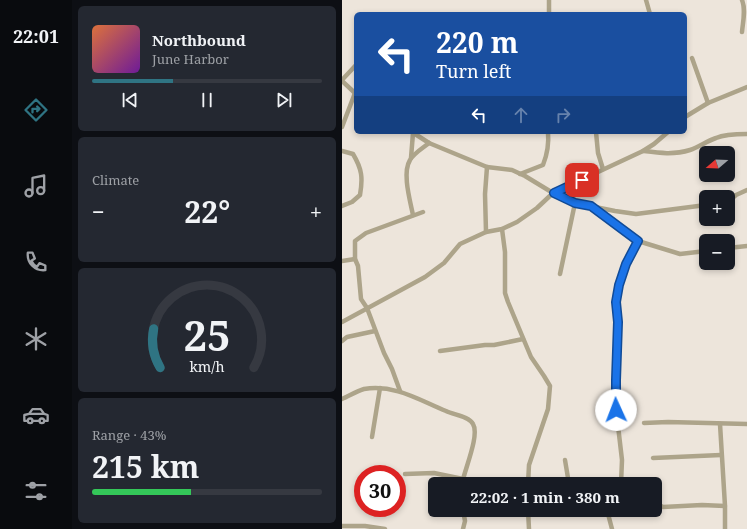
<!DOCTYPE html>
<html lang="en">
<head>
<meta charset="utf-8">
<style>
  body { margin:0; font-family:"Noto Serif",serif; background:#242831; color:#f1f3f6; height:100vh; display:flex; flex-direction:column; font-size:15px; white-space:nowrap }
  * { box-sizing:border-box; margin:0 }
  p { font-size:13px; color:#9ea1a6 }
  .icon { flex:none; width:22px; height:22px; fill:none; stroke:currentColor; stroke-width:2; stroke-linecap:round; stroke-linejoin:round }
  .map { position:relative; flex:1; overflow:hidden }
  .drawer { display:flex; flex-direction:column; gap:6px; padding:6px; background:#0d0f14; width:270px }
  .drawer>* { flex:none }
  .hud { position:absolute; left:12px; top:12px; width:333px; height:122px; border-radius:6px; box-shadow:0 2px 6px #0003; background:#1a4fa0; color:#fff; overflow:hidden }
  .needle { width:26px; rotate:251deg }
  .controls { position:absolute; left:357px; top:146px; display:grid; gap:8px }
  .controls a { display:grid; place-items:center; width:36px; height:36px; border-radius:6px; background:#171b24; box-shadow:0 2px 6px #0003; font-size:20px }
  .speed { position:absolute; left:12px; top:465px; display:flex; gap:8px; font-size:20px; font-weight:700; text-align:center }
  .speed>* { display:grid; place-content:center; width:52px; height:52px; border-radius:50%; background:#171b24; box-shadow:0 2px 6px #0003; line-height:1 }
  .speed .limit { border:6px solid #d22; background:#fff; color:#111 }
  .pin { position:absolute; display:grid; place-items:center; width:34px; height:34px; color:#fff; margin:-17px; border-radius:8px; box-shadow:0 2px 6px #0006 }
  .me { position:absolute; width:44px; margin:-22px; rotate:358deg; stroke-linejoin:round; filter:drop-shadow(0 0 3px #0008) }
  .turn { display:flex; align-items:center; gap:14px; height:84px; padding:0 16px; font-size:18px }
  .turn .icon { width:52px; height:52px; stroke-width:2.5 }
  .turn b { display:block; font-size:28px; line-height:34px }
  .lanes { display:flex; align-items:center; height:38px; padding:0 16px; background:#0003; justify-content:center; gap:20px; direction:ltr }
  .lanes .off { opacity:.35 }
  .big { font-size:30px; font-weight:700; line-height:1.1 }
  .drawer .widget { flex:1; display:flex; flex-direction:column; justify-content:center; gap:6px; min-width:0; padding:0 14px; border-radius:6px; background:#242831 }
  .drawer .dial { align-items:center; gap:0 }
  .dial svg { height:104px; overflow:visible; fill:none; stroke:#363941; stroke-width:7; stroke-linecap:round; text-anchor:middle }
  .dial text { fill:#f1f3f6; stroke:none }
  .song { display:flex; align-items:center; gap:12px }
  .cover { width:48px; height:48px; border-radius:6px; background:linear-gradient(135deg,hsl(20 70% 55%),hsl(280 70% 35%)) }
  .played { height:4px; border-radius:2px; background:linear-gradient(90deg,#2f7483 35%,#363941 35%) }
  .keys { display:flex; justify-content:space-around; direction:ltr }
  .heat { display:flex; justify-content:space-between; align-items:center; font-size:22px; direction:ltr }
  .charge { height:6px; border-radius:3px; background:linear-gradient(90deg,#34c759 43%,#363941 0) }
  .trip { position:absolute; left:86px; top:477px; width:234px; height:40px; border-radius:6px; background:#171b24; box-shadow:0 2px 6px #0003; font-weight:700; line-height:40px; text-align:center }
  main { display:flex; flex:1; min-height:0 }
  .dock { display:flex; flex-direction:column; width:72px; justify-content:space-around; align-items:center; background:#090b0e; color:#9ea1a6 }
  .dock .icon { width:28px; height:28px }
  .dock .selected { color:#2f7483 }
  .dock b { font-size:18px; color:#f1f3f6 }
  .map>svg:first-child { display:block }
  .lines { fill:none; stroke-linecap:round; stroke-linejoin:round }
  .street { stroke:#ada48a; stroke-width:4.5 }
  .route-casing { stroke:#114b97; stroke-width:10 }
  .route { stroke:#1a73e8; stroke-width:7 }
</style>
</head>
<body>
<main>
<nav class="dock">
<b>22:01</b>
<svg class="icon selected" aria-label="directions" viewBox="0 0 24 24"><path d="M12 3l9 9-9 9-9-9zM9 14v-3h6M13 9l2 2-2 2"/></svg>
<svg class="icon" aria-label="music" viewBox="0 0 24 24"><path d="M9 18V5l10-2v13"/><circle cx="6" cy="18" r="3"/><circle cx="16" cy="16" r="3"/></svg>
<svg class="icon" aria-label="phone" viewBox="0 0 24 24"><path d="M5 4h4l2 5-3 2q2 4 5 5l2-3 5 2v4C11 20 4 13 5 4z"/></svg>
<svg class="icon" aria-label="climate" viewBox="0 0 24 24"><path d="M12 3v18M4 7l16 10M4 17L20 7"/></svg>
<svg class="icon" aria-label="car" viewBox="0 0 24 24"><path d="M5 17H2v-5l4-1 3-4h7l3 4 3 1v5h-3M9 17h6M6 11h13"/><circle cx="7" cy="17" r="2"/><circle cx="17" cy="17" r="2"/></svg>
<svg class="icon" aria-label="filters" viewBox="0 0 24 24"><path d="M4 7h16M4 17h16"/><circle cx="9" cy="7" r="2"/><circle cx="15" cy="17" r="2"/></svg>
</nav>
<section class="drawer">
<div class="widget">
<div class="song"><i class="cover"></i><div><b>Northbound</b><p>June Harbor</p></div></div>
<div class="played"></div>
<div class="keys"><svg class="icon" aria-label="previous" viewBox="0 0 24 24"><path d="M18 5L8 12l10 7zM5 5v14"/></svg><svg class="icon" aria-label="pause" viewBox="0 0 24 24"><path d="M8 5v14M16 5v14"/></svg><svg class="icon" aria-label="next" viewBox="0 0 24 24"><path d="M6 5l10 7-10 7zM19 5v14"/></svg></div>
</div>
<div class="widget"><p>Climate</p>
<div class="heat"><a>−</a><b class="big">22°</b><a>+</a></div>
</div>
<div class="widget dial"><svg viewBox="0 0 100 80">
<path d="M14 69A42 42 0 1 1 86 69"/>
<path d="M14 69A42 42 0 0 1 9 39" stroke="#2f7483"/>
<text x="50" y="56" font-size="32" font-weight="700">25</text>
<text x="50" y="72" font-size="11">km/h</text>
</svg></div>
<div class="widget"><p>Range · 43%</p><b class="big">215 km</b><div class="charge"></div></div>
</section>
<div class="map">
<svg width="405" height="529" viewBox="0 0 405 529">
  <rect width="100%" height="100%" fill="#ede5db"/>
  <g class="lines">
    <!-- street -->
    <g class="street">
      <path d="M207,0V14"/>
      <path d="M304,0L308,14"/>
      <path d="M400,0C404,10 401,21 400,32"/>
      <path d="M350,58L366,103"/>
      <path d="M0,80L14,65"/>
      <path d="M0,81L14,94"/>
      <path d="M343,117L366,103L405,87"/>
      <path d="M0,127L13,93"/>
      <path d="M70,132L87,143L145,167L170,170L183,176L211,193L233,203L273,211L294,214L364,205"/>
      <path d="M254,132L256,153L261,169"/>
      <path d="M0,151L11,154C20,169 21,178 18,195L10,202L0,206"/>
      <path d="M301,151C317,153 332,155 348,150C357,147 365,141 374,138C383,134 395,134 405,134"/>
      <path d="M69,158L71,133"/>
      <path d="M178,174L201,165C205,155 207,143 206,132"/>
      <path d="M386,202L394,195L405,190"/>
      <path d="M249,207L296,241L338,254L364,251"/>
      <path d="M71,215C68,200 60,173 68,160C72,153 81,148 87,143"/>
      <path d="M160,229L163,252V293L166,302L189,357L202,376L208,386L206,409L187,465L186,484"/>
      <path d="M144,232L143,194L145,167"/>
      <path d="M386,248L405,246"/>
      <path d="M0,261L13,259"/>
      <path d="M218,274L233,203"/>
      <path d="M0,322L83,277L102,263L118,244L144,232L160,229L175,222L195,208L211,193L301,151L312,144L326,132"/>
      <path d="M0,341L5,337L33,331"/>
      <path d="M98,351L143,345H152L181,339"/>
      <path d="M58,391L50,369L42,353L25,308L19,299L16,266L13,259V241L24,233L81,212"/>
      <path d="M0,399C7,396 15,391 22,389C53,384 77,400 104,411C112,415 127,416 131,424C138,435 122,471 120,484"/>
      <path d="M302,423L326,422L405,424"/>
      <path d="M378,424L383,506V529"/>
      <path d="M30,437L38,388"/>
      <path d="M311,458L379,455"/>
      <path d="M223,460L227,484"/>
      <path d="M63,474L92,473L121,479L133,484"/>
      <path d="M279,484L280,460L273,400L276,322L274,302L277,285L284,265L296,241"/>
      <path d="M313,503L321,507L360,505L383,506"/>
      <path d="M121,510L123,521L121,529"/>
      <path d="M186,510L187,529"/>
      <path d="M265,510L270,529"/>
      <path d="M0,526H23L43,529"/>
    </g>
  </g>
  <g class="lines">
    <defs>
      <path id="route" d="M240,180L212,193L233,203L249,206L296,241L284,264L277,285L274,302L276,322L274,380V410"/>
    </defs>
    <!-- route casing -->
    <use href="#route" class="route-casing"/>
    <!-- route -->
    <use href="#route" class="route"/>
  </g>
</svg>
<div class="controls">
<a><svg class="needle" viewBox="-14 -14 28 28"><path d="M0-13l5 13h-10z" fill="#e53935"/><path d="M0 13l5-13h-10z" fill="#9ea1a6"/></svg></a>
<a>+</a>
<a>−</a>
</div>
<div class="speed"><div class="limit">30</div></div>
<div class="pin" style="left:240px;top:180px;background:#d93025"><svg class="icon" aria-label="arrive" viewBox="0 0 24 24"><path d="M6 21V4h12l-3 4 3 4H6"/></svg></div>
<svg class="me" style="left:274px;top:410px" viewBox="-20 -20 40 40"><circle r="19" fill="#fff"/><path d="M0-13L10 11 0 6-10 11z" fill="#1a73e8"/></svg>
<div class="trip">22:02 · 1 min · 380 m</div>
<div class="hud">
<div class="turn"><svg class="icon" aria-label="left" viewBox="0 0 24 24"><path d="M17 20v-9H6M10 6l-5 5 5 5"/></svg><div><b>220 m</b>Turn left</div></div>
<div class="lanes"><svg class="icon" aria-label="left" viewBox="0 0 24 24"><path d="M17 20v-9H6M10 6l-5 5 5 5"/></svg><svg class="icon off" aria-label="ahead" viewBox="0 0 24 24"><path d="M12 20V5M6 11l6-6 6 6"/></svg><svg class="icon off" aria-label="right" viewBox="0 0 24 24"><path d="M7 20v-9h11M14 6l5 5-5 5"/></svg></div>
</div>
</div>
</main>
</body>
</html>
